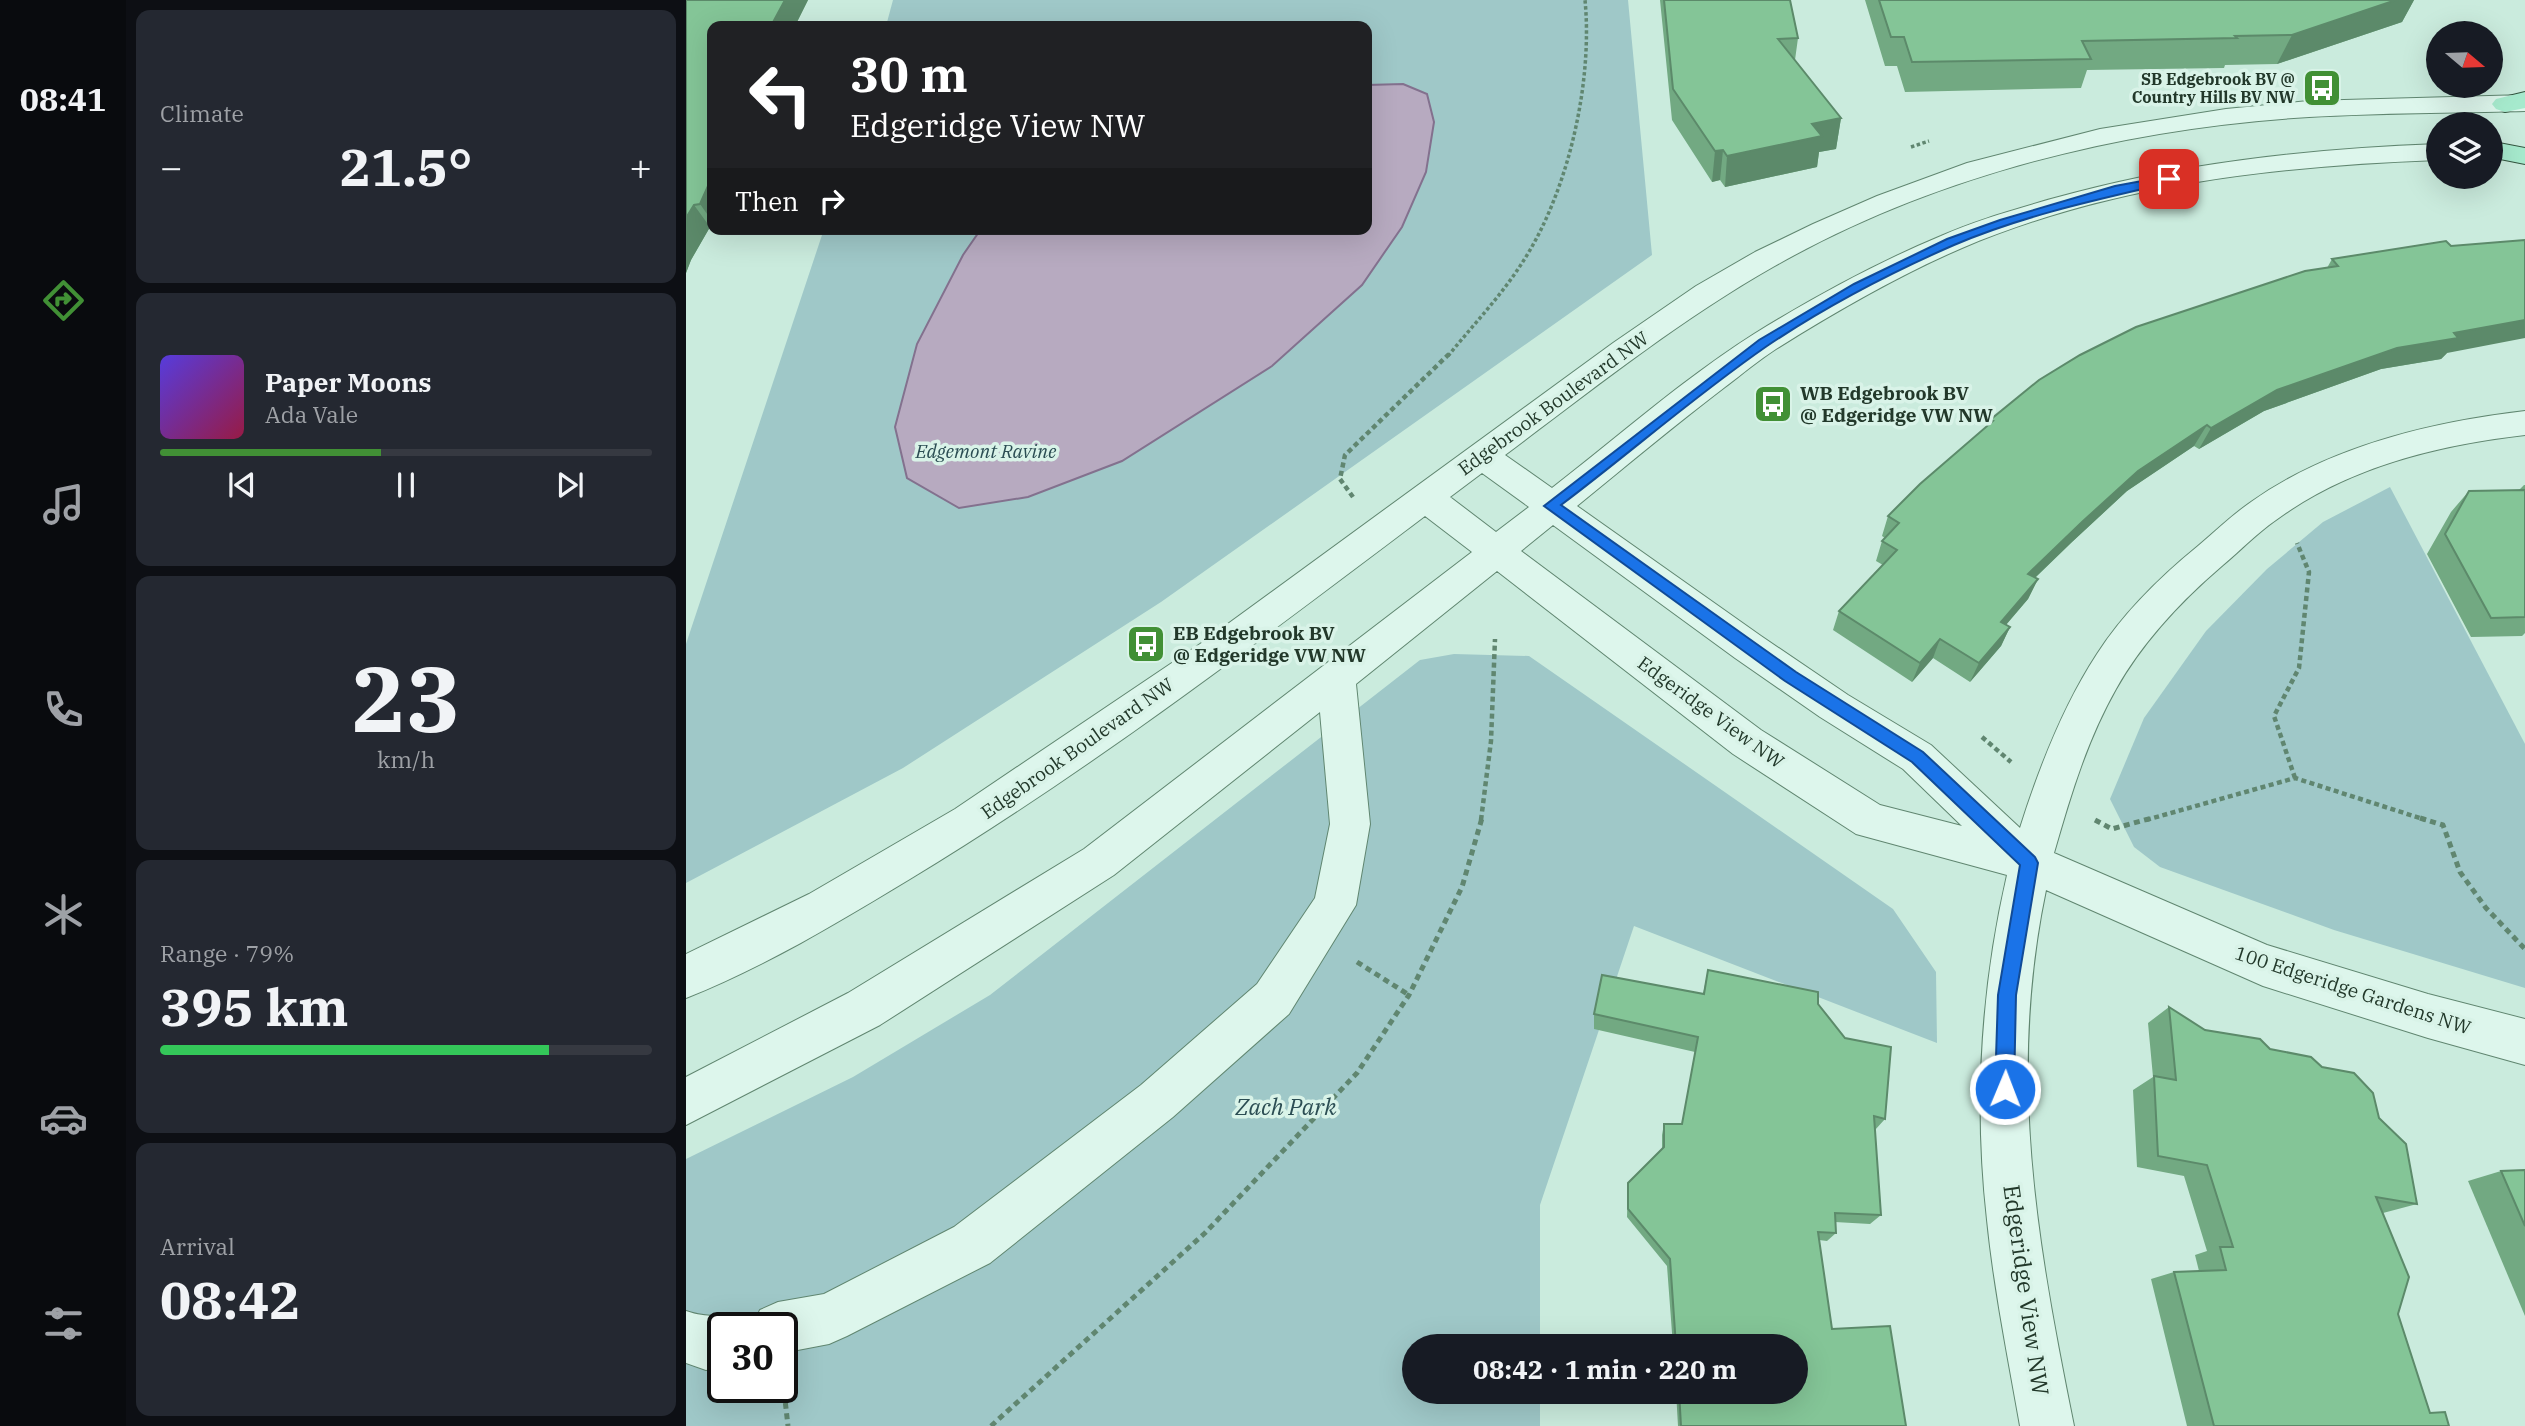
<!DOCTYPE html>
<html lang="en">
<head>
<meta charset="utf-8">
<style>
  body { margin:0; font-family:"IBM Plex Serif",serif; background:#242831; color:#f1f3f6; height:100vh; display:flex; flex-direction:column; font-size:26px; white-space:nowrap }
  * { box-sizing:border-box; margin:0 }
  p { font-size:23px; color:#9ea1a6 }
  .icon { flex:none; width:38px; height:38px; fill:none; stroke:currentColor; stroke-width:2; stroke-linecap:round; stroke-linejoin:round }
  .map { position:relative; flex:1; overflow:hidden }
  .sheet { display:flex; flex-direction:column; gap:10px; padding:10px; background:#0d0f14; width:560px }
  .sheet>* { flex:none }
  .top-card { position:absolute; left:21px; top:21px; width:665px; height:214px; border-radius:14px; box-shadow:0 7px 28px #0002; background:#202124; color:#fff; overflow:hidden }
  .needle { width:46px; rotate:109deg }
  .fabs { position:absolute; left:1740px; top:21px; display:grid; gap:14px }
  .fabs a { display:grid; place-items:center; width:77px; height:77px; border-radius:50%; background:#171b24; box-shadow:0 7px 28px #0002; font-size:35px }
  .speed { position:absolute; left:21px; top:1312px; display:flex; gap:14px; font-size:35px; font-weight:700; text-align:center }
  .speed>* { display:grid; place-content:center; width:91px; height:91px; border-radius:50%; background:#171b24; box-shadow:0 7px 28px #0002; line-height:1 }
  .speed .limit { border:4px solid #111; border-radius:10px; background:#fff; color:#111 }
  .pin { position:absolute; display:grid; place-items:center; width:60px; height:60px; color:#fff; margin:-30px; border-radius:14px; box-shadow:0 4px 10px #0006 }
  .me { position:absolute; width:77px; margin:-38px; rotate:1deg; stroke-linejoin:round; filter:drop-shadow(0 0 5px #0008) }
  .turn { display:flex; align-items:center; gap:24px; height:147px; padding:0 28px; font-size:32px }
  .turn .icon { width:91px; height:91px; stroke-width:2.5 }
  .turn b { display:block; font-size:49px; line-height:60px }
  .then { display:flex; align-items:center; height:66px; padding:0 28px; background:#0003; gap:14px; font-size:26px }
  .big { font-size:52px; font-weight:700; line-height:1.1 }
  .sheet .widget { flex:1; display:flex; flex-direction:column; justify-content:center; gap:10px; min-width:0; padding:0 24px; border-radius:14px; background:#242831 }
  .sheet .dial { align-items:center; gap:0 }
  .dial b { font-size:91px; line-height:1 }
  .song { display:flex; align-items:center; gap:21px }
  .cover { width:84px; height:84px; border-radius:10px; background:linear-gradient(135deg,hsl(250 70% 55%),hsl(340 70% 35%)) }
  .played { height:7px; border-radius:4px; background:linear-gradient(90deg,#419035 45%,#363941 45%) }
  .keys { display:flex; justify-content:space-around; direction:ltr }
  .heat { display:flex; justify-content:space-between; align-items:center; font-size:38px; direction:ltr }
  .charge { height:10px; border-radius:5px; background:linear-gradient(90deg,#34c759 79%,#363941 0) }
  .trip { position:absolute; left:716px; top:1334px; width:406px; height:70px; border-radius:35px; background:#171b24; box-shadow:0 7px 28px #0002; font-weight:700; line-height:70px; text-align:center }
  main { display:flex; flex:1; min-height:0 }
  .tab-bar { display:flex; flex-direction:column; width:126px; justify-content:space-around; align-items:center; background:#090b0e; color:#9ea1a6 }
  .tab-bar .icon { width:49px; height:49px }
  .tab-bar .active { color:#419035 }
  .tab-bar b { font-size:32px; color:#f1f3f6 }
  .map>svg:first-child { display:block }
  .green { fill:#9fc8c8; fill-rule:evenodd }
  .water { fill:#b7aac0; stroke:#83718e; stroke-width:2 }
  .lines { fill:none; stroke-linecap:round; stroke-linejoin:round }
  .minor-casing { stroke:#608670; stroke-width:2 }
  .major-casing { stroke:#33553f; stroke-width:2 }
  .path-far2 { stroke:#608670; stroke-width:3.5; stroke-dasharray:3.5 2.5; stroke-linecap:butt }
  .path-far1 { stroke:#608670; stroke-width:4.5; stroke-dasharray:5 3.5; stroke-linecap:butt }
  .path { stroke:#608670; stroke-width:5; stroke-dasharray:6 4.5; stroke-linecap:butt }
  .minor { fill:#ddf6ec; fill-rule:evenodd }
  .major { fill:#a6eacd; fill-rule:evenodd }
  .wall { fill:#72a982 }
  .shaded-wall { fill:#5c8a6a }
  .building { fill:#84c597; stroke:#5c8a6a; stroke-width:2 }
  .route { fill:#1a73e8; stroke:#114b97; stroke-width:2 }
  .labels { text-anchor:middle; stroke-width:7; stroke-linejoin:round; paint-order:stroke }
  .far-poi-label { font-size:16px; font-weight:bold; fill:#22382a; stroke:#d9f3e8; text-anchor:end }
  .poi-label { font-size:19px; font-weight:bold; fill:#22382a; stroke:#d9f3e8; text-anchor:start }
  .street-label { font-size:19px; fill:#22382a; stroke:#d9f3e8 }
  .park-label { font-size:19px; font-style:italic; fill:#2b4d53; stroke:#d9f3e8 }
  .near-park-label { font-size:23px; font-style:italic; fill:#2b4d53; stroke:#d9f3e8 }
  .near-street-label { font-size:23px; fill:#22382a; stroke:#d9f3e8 }
</style>
</head>
<body>
<main>
<nav class="tab-bar">
<b>08:41</b>
<svg class="icon active" aria-label="directions" viewBox="0 0 24 24"><path d="M12 3l9 9-9 9-9-9zM9 14v-3h6M13 9l2 2-2 2"/></svg>
<svg class="icon" aria-label="music" viewBox="0 0 24 24"><path d="M9 18V5l10-2v13"/><circle cx="6" cy="18" r="3"/><circle cx="16" cy="16" r="3"/></svg>
<svg class="icon" aria-label="phone" viewBox="0 0 24 24"><path d="M5 4h4l2 5-3 2q2 4 5 5l2-3 5 2v4C11 20 4 13 5 4z"/></svg>
<svg class="icon" aria-label="climate" viewBox="0 0 24 24"><path d="M12 3v18M4 7l16 10M4 17L20 7"/></svg>
<svg class="icon" aria-label="car" viewBox="0 0 24 24"><path d="M5 17H2v-5l4-1 3-4h7l3 4 3 1v5h-3M9 17h6M6 11h13"/><circle cx="7" cy="17" r="2"/><circle cx="17" cy="17" r="2"/></svg>
<svg class="icon" aria-label="filters" viewBox="0 0 24 24"><path d="M4 7h16M4 17h16"/><circle cx="9" cy="7" r="2"/><circle cx="15" cy="17" r="2"/></svg>
</nav>
<section class="sheet">
<div class="widget"><p>Climate</p>
<div class="heat"><a>−</a><b class="big">21.5°</b><a>+</a></div>
</div>
<div class="widget">
<div class="song"><i class="cover"></i><div><b>Paper Moons</b><p>Ada Vale</p></div></div>
<div class="played"></div>
<div class="keys"><svg class="icon" aria-label="previous" viewBox="0 0 24 24"><path d="M18 5L8 12l10 7zM5 5v14"/></svg><svg class="icon" aria-label="pause" viewBox="0 0 24 24"><path d="M8 5v14M16 5v14"/></svg><svg class="icon" aria-label="next" viewBox="0 0 24 24"><path d="M6 5l10 7-10 7zM19 5v14"/></svg></div>
</div>
<div class="widget dial"><b>23</b><p>km/h</p></div>
<div class="widget"><p>Range · 79%</p><b class="big">395 km</b><div class="charge"></div></div>
<div class="widget"><p>Arrival</p><b class="big">08:42</b></div>
</section>
<div class="map">
<svg width="1839" height="1426" viewBox="0 0 1839 1426">
  <rect width="100%" height="100%" fill="#caebdd"/>
  <!-- green -->
  <g class="green">
    <path d="M207,0H942L966,255L475,602L217,768L0,883V644L138,229H681V26H200Z"/>
    <path d="M1704,487L1839,744V988L1648,930L1474,867L1448,847L1424,799L1458,718L1520,631L1581,569L1637,522Z"/>
    <path d="M768,654L843,656L1207,909L1250,972L1251,1043L948,926L854,1205V1346H728V1391H854V1426H0V1159L167,1077L304,995L734,660ZM37,1328H96V1388H37Z"/>
  </g>
  <!-- water -->
  <path class="water" d="M717,84L741,94L748,122L740,172L716,227L676,285L586,366L436,461L342,497L273,508L221,478L209,427L231,344L277,255L295,229H681V85Z"/>
  <g class="lines">
    <defs>
      <g id="minor">
        <path d="M1839,95V111C1767,113 1694,113 1623,117C1439,128 1248,175 1087,267C992,321 906,390 819,455L866,488C932,437 997,379 1068,334C1128,297 1190,263 1255,236C1291,220 1328,210 1365,199C1492,163 1620,149 1752,144V160C1591,166 1426,184 1276,248C1211,276 1149,312 1090,349C1073,360 1056,374 1039,387C989,425 940,466 891,506L1075,636L1162,695L1245,745L1334,828C1353,768 1377,706 1411,654C1438,612 1474,577 1512,546C1530,531 1546,515 1565,502C1644,446 1745,422 1839,411V435C1752,445 1662,467 1590,520C1571,533 1555,550 1537,565C1496,600 1457,641 1430,689C1401,740 1384,797 1368,853L1581,945L1742,994L1839,1019V1065L1742,1038L1577,986L1360,890C1321,1076 1351,1243 1388,1426H1334C1322,1358 1308,1289 1301,1220C1288,1105 1295,988 1321,875L1170,834L1047,754L811,571L670,684L684,824L670,905L603,1014L487,1117L304,1263L161,1336L143,1344L96,1353V1328H66L74,1310L92,1302L138,1294L268,1227L455,1085L571,984L629,898L644,824L634,712L428,875L194,1025L0,1125V1077L162,993L398,849L786,552L739,516C572,642 404,770 224,879C153,922 78,967 0,998V954L123,894L269,809L517,642L927,343L1010,286L1069,252L1127,224L1191,196L1281,163L1414,129L1540,109L1622,101ZM796,473L843,507L810,532L764,497ZM867,525L1049,658L1134,717L1217,769L1276,826L1194,805L1075,730L835,551Z"/>
        <path d="M0,1311C23,1319 33,1313 55,1322L58,1328H37V1366L20,1370L0,1363Z"/>
      </g>
      <g id="major">
        <path d="M1839,92V108L1819,112L1810,109L1806,104L1810,99Z"/>
        <path d="M1813,143L1839,148V164L1804,157V145Z"/>
      </g>
    </defs>
    <!-- minor casing -->
    <use href="#minor" class="minor-casing"/>
    <!-- major casing -->
    <use href="#major" class="major-casing"/>
    <!-- path-far2 -->
    <g class="path-far2">
      <path d="M1225,147L1243,141"/>
      <path d="M762,356C787,325 815,296 836,263C882,193 907,83 899,0"/>
    </g>
    <!-- path-far1 -->
    <g class="path-far1">
      <path d="M667,497L654,479L659,455L763,354"/>
      <path d="M1296,737L1325,762"/>
      <path d="M1609,778L1588,716L1613,668L1623,572L1611,543"/>
      <path d="M795,820L805,741L809,639"/>
      <path d="M1460,820L1609,778L1740,820"/>
    </g>
    <!-- path -->
    <g class="path">
      <path d="M1734,818L1757,825L1774,872L1800,908L1839,949"/>
      <path d="M1409,820L1426,829L1466,818"/>
      <path d="M671,962L723,995"/>
      <path d="M97,1382L102,1426"/>
      <path d="M305,1426L519,1233L671,1073L723,995L776,887L796,818"/>
    </g>
    <!-- minor -->
    <use href="#minor" class="minor"/>
    <!-- major -->
    <use href="#major" class="major"/>
  </g>
  <!-- wall -->
  <g class="wall">
    <path d="M0,0H122L109,26H26V226L24,227L5,260L0,273Z"/>
    <path d="M974,0H1104L1112,38L1109,60L1155,118L1150,149L1133,152L1131,167L1039,187L1034,180L1026,182L986,120Z"/>
    <path d="M1179,0H1728L1716,22L1591,64L1539,65L1538,68L1401,70L1395,88L1219,92L1211,66H1199Z"/>
    <path d="M1646,259L1761,353L1755,359L1695,369L1578,411L1513,449L1508,446L1441,491L1386,542L1349,578L1352,579L1342,599L1320,625L1324,627L1315,646L1284,682L1247,658L1226,682L1147,630L1153,611L1197,565L1190,561L1196,541L1199,538L1196,536L1202,516L1302,426L1304,420L1641,268Z"/>
    <path d="M1838,485H1839V633L1836,636L1785,637L1741,554L1765,512L1783,491L1833,490Z"/>
    <path d="M1022,970L1132,1004L1199,1119L1189,1130L1195,1215L1184,1224L1149,1222L1150,1233L1141,1241L1133,1240L1146,1329L1220,1426H992L990,1391H1110V1346H987L981,1266L941,1217L942,1183L976,1149V1135L978,1124H996L1009,1052L908,1029V1014L1017,994Z"/>
    <path d="M1483,1007L1519,1030L1584,1049L1693,1118L1731,1204L1697,1213L1712,1314L1744,1413L1763,1426H1501L1465,1279L1488,1272L1513,1271L1509,1255L1521,1251L1498,1176L1451,1167L1447,1090L1467,1077L1462,1023Z"/>
    <path d="M1839,1170V1316L1782,1181L1815,1171Z"/>
  </g>
  <!-- shaded-wall -->
  <g class="shaded-wall">
    <path d="M99,0H122L109,26H85Z"/>
    <path d="M1710,0H1728L1716,22L1591,64L1606,35Z"/>
    <path d="M1155,118L1150,149L1133,152L1131,167L1039,187L1041,156L1126,124Z"/>
    <path d="M1037,150L1034,180L1026,182L1029,151Z"/>
    <path d="M26,177V221L14,204Z"/>
    <path d="M8,205L24,227L5,260L0,273V218Z"/>
    <path d="M1839,320V338L1761,353L1755,359L1695,369L1578,411L1513,449L1525,428L1591,390L1711,348L1768,333Z"/>
    <path d="M1521,425L1508,446L1441,491L1386,542L1333,593L1342,574L1396,522L1452,471Z"/>
    <path d="M1352,579L1342,599L1306,641L1315,622Z"/>
    <path d="M1324,627L1315,646L1284,682L1293,663Z"/>
    <path d="M1254,639L1247,658L1226,682L1234,663Z"/>
  </g>
  <!-- building -->
  <g class="building">
    <path d="M0,0H99L85,26H26V177L14,204L8,205L0,218Z"/>
    <path d="M978,0H1104L1112,38L1092,39L1155,118L1126,124L1136,136L1041,156L1037,150L1029,151L987,89Z"/>
    <path d="M1193,0H1710L1606,35L1549,36L1551,38L1396,41L1405,59L1226,62L1218,37H1205Z"/>
    <path d="M1839,240V320L1768,333L1772,338L1711,348L1591,390L1525,428L1521,425L1452,471L1396,522L1342,574L1352,579L1315,622L1324,627L1293,663L1254,639L1234,663L1153,611L1211,550L1196,541L1213,523L1202,516L1234,484L1307,421L1304,420L1353,380L1394,355L1450,327L1619,271L1652,266L1646,259L1760,241L1765,246Z"/>
    <path d="M1839,490V617L1805,618L1759,534L1783,491Z"/>
    <path d="M1022,970L1132,992V1004L1159,1038L1205,1047L1199,1119L1188,1116L1195,1215L1149,1213L1150,1233L1132,1232L1146,1329L1204,1326L1220,1426H995L993,1391H1110V1346H990L984,1259L942,1209V1183L978,1147V1124H996L1012,1037L908,1014L916,975L1018,994Z"/>
    <path d="M1483,1007L1519,1030L1574,1039L1584,1049L1625,1057L1636,1067L1668,1073L1687,1093L1693,1118L1720,1144L1731,1204L1690,1197L1723,1277L1712,1314L1744,1413L1759,1412L1763,1426H1528L1488,1272L1540,1270L1534,1247H1547L1521,1165L1472,1156L1468,1076L1490,1080Z"/>
    <path d="M1839,1170V1226L1815,1171Z"/>
  </g>
  <!-- route -->
  <path class="route" d="M1483,176L1487,177V182C1414,199 1338,215 1268,245C1204,273 1139,307 1081,346C1010,395 944,453 875,505L1110,672L1237,752L1349,857L1352,863L1330,995L1328,1089L1326,1096L1319,1099L1312,1096L1309,1089L1312,995L1334,865L1226,762L1099,681L858,506L1073,340L1168,284L1261,239L1314,220L1429,186Z"/>
  <!-- icons -->
  <defs>
    <symbol id="bus-square" viewBox="-11 -11 22 22"><rect x="-9" y="-9" width="18" height="18" rx="4" fill="#419035" stroke="#d9f3e8"/><path d="M-5-6H5V4H4V6H2V4H-2V6H-4V4H-5ZM-3.5-4V0h7V-4ZM-3.5 1.2v1.5H-2V1.2ZM2 1.2v1.5H3.5V1.2Z" fill="#fff"/></symbol>
  </defs>
  <g fill-rule="evenodd">
    <use href="#bus-square" x="1614" y="66" width="44" height="44"/>
    <use href="#bus-square" x="1065" y="382" width="44" height="44"/>
    <use href="#bus-square" x="438" y="622" width="44" height="44"/>
  </g>
  <g class="labels">
    <!-- far-poi labels -->
    <g class="far-poi-label">
      <text x="1609" y="85">SB Edgebrook BV @<tspan x="1609" dy="18">Country Hills BV NW</tspan></text>
    </g>
    <!-- poi labels -->
    <g class="poi-label">
      <text x="1114" y="400">WB Edgebrook BV<tspan x="1114" dy="22">@ Edgeridge VW NW</tspan></text>
      <text x="487" y="640">EB Edgebrook BV<tspan x="487" dy="22">@ Edgeridge VW NW</tspan></text>
    </g>
    <!-- street labels -->
    <g class="street-label">
      <text transform="translate(867 403) rotate(-36)" y="7">Edgebrook Boulevard NW</text>
      <text transform="translate(1025 712) rotate(36)" y="7">Edgeridge View NW</text>
      <text transform="translate(391 748) rotate(-35)" y="7">Edgebrook Boulevard NW</text>
      <text transform="translate(1667 990) rotate(18)" y="7">100 Edgeridge Gardens NW</text>
    </g>
    <!-- park labels -->
    <g class="park-label">
      <text x="300" y="458">Edgemont Ravine</text>
    </g>
    <!-- near-park labels -->
    <g class="near-park-label">
      <text x="600" y="1115">Zach Park</text>
    </g>
    <!-- near-street labels -->
    <g class="near-street-label">
      <text transform="translate(1340 1290) rotate(82)" y="8">Edgeridge View NW</text>
    </g>
  </g>
</svg>
<div class="fabs">
<a><svg class="needle" viewBox="-14 -14 28 28"><path d="M0-13l5 13h-10z" fill="#e53935"/><path d="M0 13l5-13h-10z" fill="#9ea1a6"/></svg></a>
<a><svg class="icon" aria-label="layers" viewBox="0 0 24 24"><path d="M12 4l9 5-9 5-9-5zM3 14l9 5 9-5"/></svg></a>
</div>
<div class="speed"><div class="limit">30</div></div>
<div class="pin" style="left:1483px;top:179px;background:#d93025"><svg class="icon" aria-label="arrive" viewBox="0 0 24 24"><path d="M6 21V4h12l-3 4 3 4H6"/></svg></div>
<svg class="me" style="left:1319px;top:1089px" viewBox="-20 -20 40 40"><circle r="17" fill="#1a73e8" stroke="#fff" stroke-width="3"/><path d="M0-11L8 9 0 5-8 9z" fill="#fff"/></svg>
<div class="trip">08:42 · 1 min · 220 m</div>
<div class="top-card">
<div class="turn"><svg class="icon" aria-label="left" viewBox="0 0 24 24"><path d="M17 20v-9H6M10 6l-5 5 5 5"/></svg><div><b>30 m</b>Edgeridge View NW</div></div>
<div class="then">Then<svg class="icon" aria-label="right" viewBox="0 0 24 24"><path d="M7 20v-9h11M14 6l5 5-5 5"/></svg></div>
</div>
</div>
</main>
</body>
</html>
